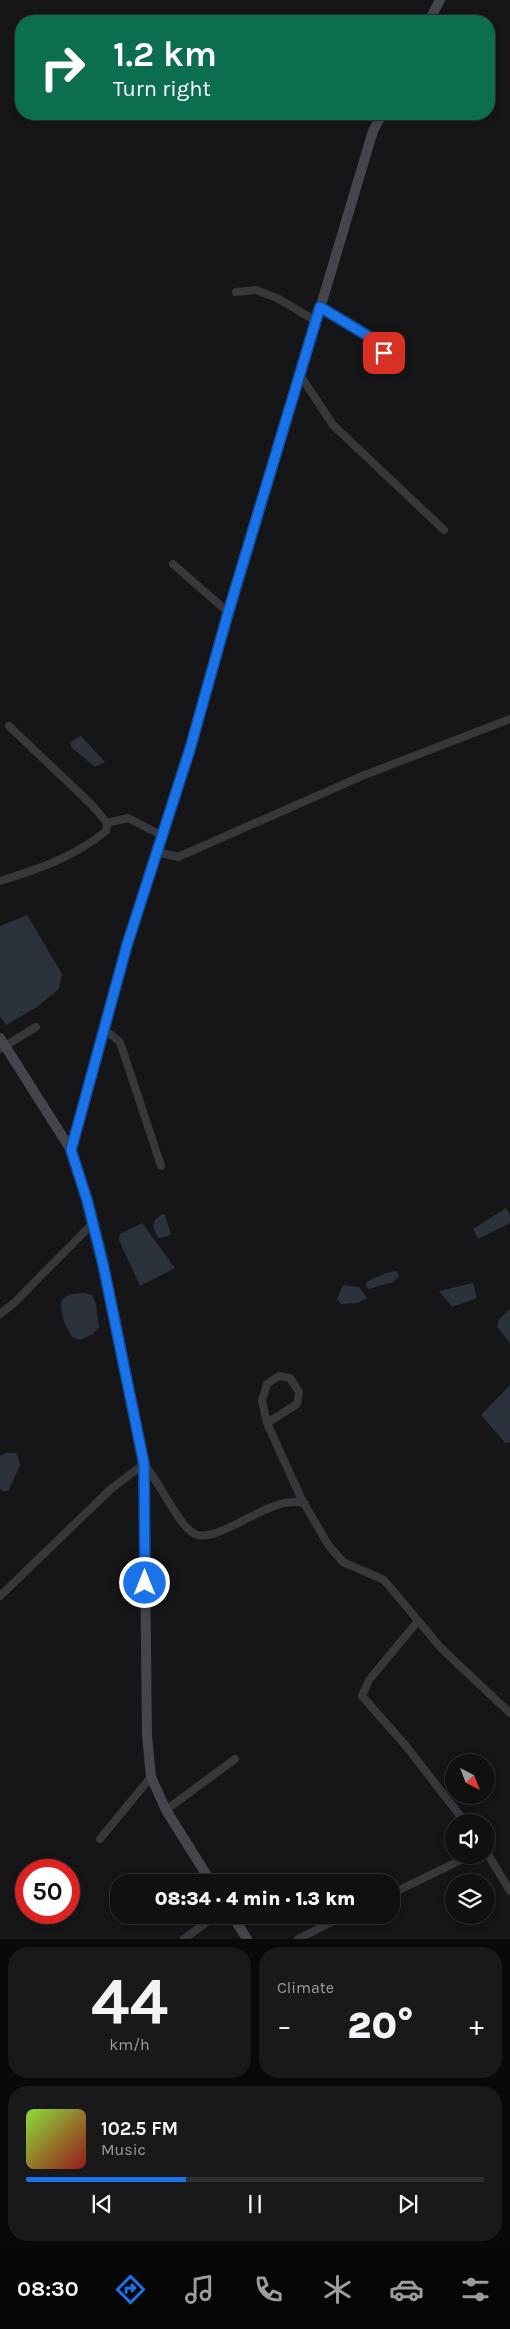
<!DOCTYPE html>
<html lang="en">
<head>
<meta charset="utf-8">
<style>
  body { margin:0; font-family:Karla,sans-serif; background:#19191a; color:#f1f3f6; height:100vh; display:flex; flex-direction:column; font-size:19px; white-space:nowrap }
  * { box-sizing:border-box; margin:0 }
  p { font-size:16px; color:#9c9d9f }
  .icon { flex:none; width:28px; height:28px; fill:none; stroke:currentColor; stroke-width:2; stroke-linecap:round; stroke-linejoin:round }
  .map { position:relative; height:1939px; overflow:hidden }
  .details { display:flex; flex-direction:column; gap:8px; padding:8px; background:#090909; flex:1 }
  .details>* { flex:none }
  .guide { position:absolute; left:15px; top:15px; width:480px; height:105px; border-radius:20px; box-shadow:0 2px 8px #0003,0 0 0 1px #303031; background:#0b6e4f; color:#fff; overflow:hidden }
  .needle { width:32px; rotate:138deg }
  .buttons { position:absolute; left:445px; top:1754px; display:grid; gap:10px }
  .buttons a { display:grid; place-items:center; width:50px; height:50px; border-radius:50%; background:#101011; box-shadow:0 2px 8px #0003,0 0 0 1px #303031; font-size:25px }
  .speed { position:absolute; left:15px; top:1859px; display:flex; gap:10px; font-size:25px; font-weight:700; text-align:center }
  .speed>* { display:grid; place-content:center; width:65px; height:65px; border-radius:50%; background:#101011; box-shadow:0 2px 8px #0003,0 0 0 1px #303031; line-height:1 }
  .speed .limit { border:8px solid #d22; background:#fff; color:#111 }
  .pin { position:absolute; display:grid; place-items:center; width:42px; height:42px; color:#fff; margin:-21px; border-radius:10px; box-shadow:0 2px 8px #0006 }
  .me { position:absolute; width:55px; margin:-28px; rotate:0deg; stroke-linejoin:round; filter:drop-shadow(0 0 4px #0008) }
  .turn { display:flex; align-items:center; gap:18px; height:105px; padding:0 15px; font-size:22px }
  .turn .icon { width:65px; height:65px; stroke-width:2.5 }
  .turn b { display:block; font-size:35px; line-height:42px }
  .big { font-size:38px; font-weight:800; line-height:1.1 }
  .details .card { flex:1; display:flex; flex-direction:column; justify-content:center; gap:8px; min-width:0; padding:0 18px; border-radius:20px; background:#19191a }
  .details .dial { align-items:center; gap:0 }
  .dial b { font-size:65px; line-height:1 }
  .song { display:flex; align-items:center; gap:15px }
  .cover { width:60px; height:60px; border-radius:8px; background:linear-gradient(135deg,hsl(90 70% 55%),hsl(0 70% 35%)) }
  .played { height:5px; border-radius:2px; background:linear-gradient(90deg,#1a73e8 35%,#303031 35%) }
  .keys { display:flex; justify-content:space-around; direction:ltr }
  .heat { display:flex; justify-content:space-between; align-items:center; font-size:28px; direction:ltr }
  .details .tiles { flex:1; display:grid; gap:8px; grid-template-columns:1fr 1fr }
  .card:last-child { grid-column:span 2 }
  .trip { position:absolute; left:110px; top:1874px; width:290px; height:50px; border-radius:20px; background:#101011; box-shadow:0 2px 8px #0003,0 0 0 1px #303031; font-weight:800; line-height:50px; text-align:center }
  .tabs { display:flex; height:80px; justify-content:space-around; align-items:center; background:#060607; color:#9c9d9f }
  .tabs .icon { width:35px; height:35px }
  .tabs .selected { color:#1a73e8 }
  .tabs b { font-size:22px; color:#f1f3f6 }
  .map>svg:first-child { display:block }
  .water { fill:#2c323b }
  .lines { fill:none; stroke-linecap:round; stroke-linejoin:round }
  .minor { stroke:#37373c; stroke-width:8 }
  .secondary { stroke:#45454c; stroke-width:10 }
  .route-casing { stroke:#114b97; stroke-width:12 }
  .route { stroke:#1a73e8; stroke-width:9 }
</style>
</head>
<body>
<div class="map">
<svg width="510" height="1939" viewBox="0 0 510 1939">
  <rect width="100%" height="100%" fill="#161517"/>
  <!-- water -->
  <g class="water">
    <path d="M81,736L105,762L95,767L71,747L70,742Z"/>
    <path d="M27,915L62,974L59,989L37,1007L6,1025L0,1016V926Z"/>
    <path d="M506,1208L510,1215V1223L478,1239L473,1229Z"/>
    <path d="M162,1214L165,1215L171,1234L166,1237L158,1238L153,1227L155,1220Z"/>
    <path d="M142,1223L175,1268L140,1286L119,1240L120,1234Z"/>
    <path d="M397,1271L399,1276L393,1282L369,1289L366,1286V1282L386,1273Z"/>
    <path d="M473,1283L477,1298L452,1307L439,1291Z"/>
    <path d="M343,1285L359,1287L367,1298L358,1303L341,1304L337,1299Z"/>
    <path d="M84,1293L92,1295L96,1304L99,1327L93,1334L80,1340L72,1337C65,1326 59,1312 62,1299L71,1294Z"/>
    <path d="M510,1309V1343L497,1327L499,1319Z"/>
    <path d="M510,1385V1442L506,1444L481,1415Z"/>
    <path d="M6,1453H17L20,1465L9,1490L3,1492L0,1489V1456Z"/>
  </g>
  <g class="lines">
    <!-- minor -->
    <g class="minor">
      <path d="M236,292L256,290L277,298L316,321"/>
      <path d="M321,307L368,335L384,353"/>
      <path d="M300,375L333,425L444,530"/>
      <path d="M173,564L229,613"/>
      <path d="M107,823L128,818L161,835"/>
      <path d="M157,852L178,857L362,776L510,719"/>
      <path d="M0,881C39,869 74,857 106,831L107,823L92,805L9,726"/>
      <path d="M105,1030L120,1042L161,1166"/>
      <path d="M0,1049L36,1027"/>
      <path d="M0,1314L14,1303L93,1223"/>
      <path d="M267,1423L297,1404L299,1392L290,1378L279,1376L267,1384L262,1401L267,1423L301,1498L329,1546L343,1562L384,1580L441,1648L510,1713"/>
      <path d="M0,1596L112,1488L144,1464C158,1480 179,1525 193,1533C217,1548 272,1491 305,1504"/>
      <path d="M418,1621L369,1680L362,1696L406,1746L465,1822"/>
      <path d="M166,1810L235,1759"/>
      <path d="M100,1839L151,1777"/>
      <path d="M486,1851L510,1891"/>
      <path d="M391,1894L471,1855"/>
      <path d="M184,1939L216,1915"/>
      <path d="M298,1939L345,1915"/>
    </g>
    <!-- secondary -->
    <g class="secondary">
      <path d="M429,21L440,0"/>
      <path d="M0,1038L71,1150L87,1200L103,1264L144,1464L147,1735L151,1777L166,1810L211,1882"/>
      <path d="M71,1150L127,945L190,749L229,613L373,131L382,114"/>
      <path d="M232,1915L247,1939"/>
    </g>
  </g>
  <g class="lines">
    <defs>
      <path id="route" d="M145,1583L144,1464L103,1264L87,1200L71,1150L127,945L190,749L228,613L320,307L368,336L384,353"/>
    </defs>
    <!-- route casing -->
    <use href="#route" class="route-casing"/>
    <!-- route -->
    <use href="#route" class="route"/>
  </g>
</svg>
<div class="buttons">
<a><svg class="needle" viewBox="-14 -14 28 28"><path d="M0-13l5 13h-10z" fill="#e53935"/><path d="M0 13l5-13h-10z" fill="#9c9d9f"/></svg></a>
<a><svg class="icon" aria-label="sound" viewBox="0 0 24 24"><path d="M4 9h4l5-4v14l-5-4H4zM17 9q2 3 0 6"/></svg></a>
<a><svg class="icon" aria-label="layers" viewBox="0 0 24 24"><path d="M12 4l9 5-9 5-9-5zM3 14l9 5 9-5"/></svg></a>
</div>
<div class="speed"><div class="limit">50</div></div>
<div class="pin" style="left:384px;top:353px;background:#d93025"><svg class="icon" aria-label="arrive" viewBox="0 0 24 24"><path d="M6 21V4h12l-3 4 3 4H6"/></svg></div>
<svg class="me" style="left:145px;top:1583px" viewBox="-20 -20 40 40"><circle r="17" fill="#1a73e8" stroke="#fff" stroke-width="3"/><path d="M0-11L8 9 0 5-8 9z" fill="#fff"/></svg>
<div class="trip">08:34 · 4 min · 1.3 km</div>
<div class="guide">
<div class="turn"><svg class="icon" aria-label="right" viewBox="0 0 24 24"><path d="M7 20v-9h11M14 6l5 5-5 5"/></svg><div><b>1.2 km</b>Turn right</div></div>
</div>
</div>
<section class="details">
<div class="tiles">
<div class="card dial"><b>44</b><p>km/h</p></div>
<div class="card"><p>Climate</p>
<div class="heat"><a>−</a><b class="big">20°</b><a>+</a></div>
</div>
<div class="card">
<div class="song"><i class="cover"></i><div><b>102.5 FM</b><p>Music</p></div></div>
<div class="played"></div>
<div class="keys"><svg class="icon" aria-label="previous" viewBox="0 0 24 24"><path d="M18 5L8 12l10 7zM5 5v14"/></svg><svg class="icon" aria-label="pause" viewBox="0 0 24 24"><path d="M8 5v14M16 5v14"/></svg><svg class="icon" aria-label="next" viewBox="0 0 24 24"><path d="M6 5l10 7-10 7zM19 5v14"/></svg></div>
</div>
</div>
</section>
<nav class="tabs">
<b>08:30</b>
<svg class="icon selected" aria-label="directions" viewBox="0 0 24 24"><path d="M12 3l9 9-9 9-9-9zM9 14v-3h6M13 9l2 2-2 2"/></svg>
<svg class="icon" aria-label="music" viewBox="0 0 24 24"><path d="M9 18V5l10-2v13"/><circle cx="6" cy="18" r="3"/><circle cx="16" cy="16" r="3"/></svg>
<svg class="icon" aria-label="phone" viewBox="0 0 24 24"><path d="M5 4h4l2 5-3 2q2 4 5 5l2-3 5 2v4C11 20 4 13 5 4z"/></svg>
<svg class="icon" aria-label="climate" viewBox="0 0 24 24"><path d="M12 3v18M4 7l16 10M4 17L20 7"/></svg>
<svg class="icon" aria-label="car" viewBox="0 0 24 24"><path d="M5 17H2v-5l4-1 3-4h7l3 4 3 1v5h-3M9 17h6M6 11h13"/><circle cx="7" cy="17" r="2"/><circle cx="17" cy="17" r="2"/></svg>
<svg class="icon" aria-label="filters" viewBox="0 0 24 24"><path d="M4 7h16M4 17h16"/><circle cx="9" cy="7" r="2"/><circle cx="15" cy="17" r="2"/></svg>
</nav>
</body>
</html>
